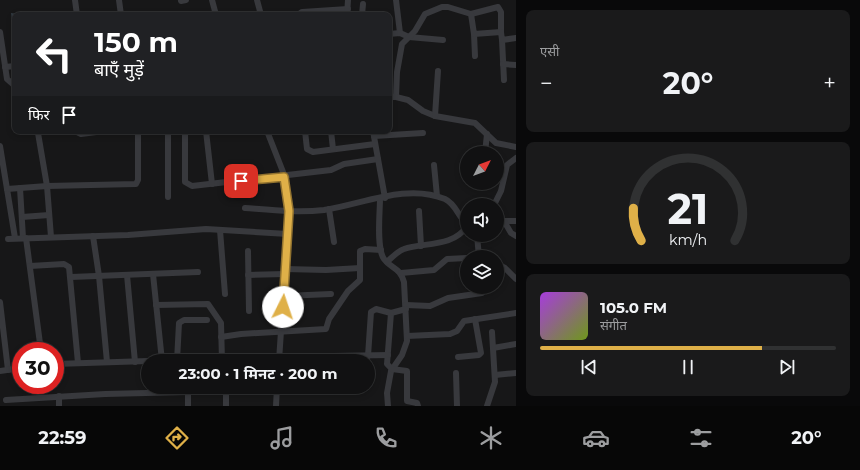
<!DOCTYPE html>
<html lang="hi">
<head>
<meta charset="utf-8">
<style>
  body { margin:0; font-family:Montserrat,"Noto Sans Devanagari",sans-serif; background:#1a1a1b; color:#f1f3f6; height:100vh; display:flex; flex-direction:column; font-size:15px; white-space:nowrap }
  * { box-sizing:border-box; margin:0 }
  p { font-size:13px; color:#9c9d9f }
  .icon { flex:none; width:22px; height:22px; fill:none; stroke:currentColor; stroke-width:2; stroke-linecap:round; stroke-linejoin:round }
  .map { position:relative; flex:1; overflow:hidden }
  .panel { display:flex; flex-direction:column; gap:10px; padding:10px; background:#09090a; width:344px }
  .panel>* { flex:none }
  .banner { position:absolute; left:12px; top:12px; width:380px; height:122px; border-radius:8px; box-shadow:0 2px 6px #0003,0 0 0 1px #303132; background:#202124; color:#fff; overflow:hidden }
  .needle { width:26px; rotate:48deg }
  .buttons { position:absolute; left:460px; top:146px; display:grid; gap:8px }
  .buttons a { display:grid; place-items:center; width:44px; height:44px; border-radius:50%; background:#111112; box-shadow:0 2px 6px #0003,0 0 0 1px #303132; font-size:20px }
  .speed { position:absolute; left:12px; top:342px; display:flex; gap:8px; font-size:20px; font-weight:700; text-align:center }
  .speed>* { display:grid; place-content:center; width:52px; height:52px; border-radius:50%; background:#111112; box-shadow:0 2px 6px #0003,0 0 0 1px #303132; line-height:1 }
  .speed .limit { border:6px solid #d22; background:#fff; color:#111 }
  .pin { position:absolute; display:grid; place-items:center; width:34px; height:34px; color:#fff; margin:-17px; border-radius:8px; box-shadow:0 2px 6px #0006 }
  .me { position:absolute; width:44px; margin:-22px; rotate:4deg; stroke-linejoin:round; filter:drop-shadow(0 0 3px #0008) }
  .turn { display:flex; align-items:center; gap:14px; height:84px; padding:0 16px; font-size:18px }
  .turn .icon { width:52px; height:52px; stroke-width:2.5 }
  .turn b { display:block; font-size:28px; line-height:34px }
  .then { display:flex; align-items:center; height:38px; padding:0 16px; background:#0003; gap:8px; font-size:15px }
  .big { font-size:30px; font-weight:700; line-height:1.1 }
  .panel .tile { flex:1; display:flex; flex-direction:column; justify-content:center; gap:6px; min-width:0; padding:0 14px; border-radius:8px; background:#1a1a1b }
  .panel .dial { align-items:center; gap:0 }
  .dial svg { height:104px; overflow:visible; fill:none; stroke:#303132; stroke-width:7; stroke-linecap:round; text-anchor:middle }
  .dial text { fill:#f1f3f6; stroke:none }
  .song { display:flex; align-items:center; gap:12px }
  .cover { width:48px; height:48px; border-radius:6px; background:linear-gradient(135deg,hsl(280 70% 55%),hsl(80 70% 35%)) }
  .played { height:4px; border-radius:2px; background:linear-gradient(90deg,#dfb048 75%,#303132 75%) }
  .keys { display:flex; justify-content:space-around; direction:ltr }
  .heat { display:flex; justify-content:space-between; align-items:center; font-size:22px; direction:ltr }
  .trip { position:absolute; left:141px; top:354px; width:234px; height:40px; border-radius:20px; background:#111112; box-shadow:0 2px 6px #0003,0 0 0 1px #303132; font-weight:700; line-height:40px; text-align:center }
  .menu { display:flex; height:64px; justify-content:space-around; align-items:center; background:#070707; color:#9c9d9f }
  .menu .icon { width:28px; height:28px }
  .menu .selected { color:#dfb048 }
  .menu b { font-size:18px; color:#f1f3f6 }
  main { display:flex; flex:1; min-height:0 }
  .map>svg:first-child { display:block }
  .water { fill:#313940 }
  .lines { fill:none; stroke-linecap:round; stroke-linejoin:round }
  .street { stroke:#38393d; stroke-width:6 }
  .route-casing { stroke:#91722f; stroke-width:10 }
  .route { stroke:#dfb048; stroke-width:7 }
</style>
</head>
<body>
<main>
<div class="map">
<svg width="516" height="406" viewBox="0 0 516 406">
  <rect width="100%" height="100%" fill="#171718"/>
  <!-- water -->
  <path class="water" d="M11,13L26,15H15V48Z"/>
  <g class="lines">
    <!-- street -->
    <g class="street">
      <path d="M75,0L77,15"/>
      <path d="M119,0L121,15"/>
      <path d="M212,0L216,15"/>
      <path d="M257,0L261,15"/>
      <path d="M396,0L400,33"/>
      <path d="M181,1L186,0"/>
      <path d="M471,14L498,7L501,12V32"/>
      <path d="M298,15L302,12L348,9"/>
      <path d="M347,15L348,0"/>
      <path d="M362,15L363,4"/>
      <path d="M0,32L7,79L15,86"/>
      <path d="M389,34L400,33L409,37L443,40"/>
      <path d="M474,34L475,56"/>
      <path d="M502,40L504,80"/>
      <path d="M503,64L516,65"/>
      <path d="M5,67L15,66"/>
      <path d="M389,97H396L397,72L402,44L415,31L425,14L442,7H448L471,14L474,34L501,32L502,40L516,38"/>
      <path d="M396,97L408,100L423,111L435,116L475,123L496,143L516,147"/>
      <path d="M435,116L438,71"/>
      <path d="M75,131L81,134L104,131"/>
      <path d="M157,131H177"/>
      <path d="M185,131V182L192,186L331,170L344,164L378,159"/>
      <path d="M206,131L212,184"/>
      <path d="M267,131L285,177L289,211L279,361"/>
      <path d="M305,131L307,149L313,152L375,144"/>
      <path d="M331,131L333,149"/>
      <path d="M373,131L385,198"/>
      <path d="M38,133L47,186L51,237"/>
      <path d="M374,136L423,133"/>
      <path d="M0,146L15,238"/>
      <path d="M485,153L487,134"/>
      <path d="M434,165L437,196"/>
      <path d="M20,188L23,238"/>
      <path d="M7,189L47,186L136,184L138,180V131"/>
      <path d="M168,197V131"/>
      <path d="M380,199C380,212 376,248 384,259C391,269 400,267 404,282L407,341L402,355L391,371L387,393L388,406"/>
      <path d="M494,205L501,191L507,165L516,158"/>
      <path d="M245,208C271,210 298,213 324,210C363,204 407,183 445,199C456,204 458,217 467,224"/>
      <path d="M329,209L334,242"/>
      <path d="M419,211L421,246"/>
      <path d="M22,217L49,215"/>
      <path d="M497,221H516"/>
      <path d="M504,221L511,233L516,236"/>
      <path d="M220,230L225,294"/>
      <path d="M477,235L479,257"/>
      <path d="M93,236L99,276L107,362"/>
      <path d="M26,238L41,351"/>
      <path d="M8,239L128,235L206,229L288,234"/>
      <path d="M248,251L249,311"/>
      <path d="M387,262C392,257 398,251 404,249C423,242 453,248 467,226"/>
      <path d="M497,264L505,268L516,279"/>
      <path d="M30,266L64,264L69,267L78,363"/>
      <path d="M285,269L326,270L360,268"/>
      <path d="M401,273L434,270L447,259L467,258"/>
      <path d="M153,274L162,361"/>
      <path d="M127,275L135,362"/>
      <path d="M248,275L285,274"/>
      <path d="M71,277L198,272"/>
      <path d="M284,296L331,294"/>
      <path d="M0,302L8,370"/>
      <path d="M156,305L208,304L221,323L222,361"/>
      <path d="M406,305L430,306L448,298L482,293"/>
      <path d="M406,309L391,313L387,364L392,369L407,371V401L417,403L418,406"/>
      <path d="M407,336L450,334L457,331L464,321L516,313"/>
      <path d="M221,337L241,334L326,329L329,319L348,291L360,280V251L365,249L381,250"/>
      <path d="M493,348L516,344"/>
      <path d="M368,356L371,312L376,309L391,313"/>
      <path d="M279,357L388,355"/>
      <path d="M458,357L479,355L481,353L475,319"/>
      <path d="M177,361L179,323L184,320H207"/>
      <path d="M55,364L148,361"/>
      <path d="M0,371L21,368"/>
      <path d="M456,373L457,406"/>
      <path d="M495,375L516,373"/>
      <path d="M188,387V406"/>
      <path d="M226,393V406"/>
      <path d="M59,396V406"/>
      <path d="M6,400L105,394L188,392"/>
      <path d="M276,406L277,387"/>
      <path d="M487,406L495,382L492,332"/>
    </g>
  </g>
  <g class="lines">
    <defs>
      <path id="route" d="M241,181L284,177L289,211L283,307"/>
    </defs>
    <!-- route casing -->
    <use href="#route" class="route-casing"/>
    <!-- route -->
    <use href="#route" class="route"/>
  </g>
</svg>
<div class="buttons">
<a><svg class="needle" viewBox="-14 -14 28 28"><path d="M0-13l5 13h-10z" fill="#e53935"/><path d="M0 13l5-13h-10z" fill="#9c9d9f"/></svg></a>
<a><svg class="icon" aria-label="sound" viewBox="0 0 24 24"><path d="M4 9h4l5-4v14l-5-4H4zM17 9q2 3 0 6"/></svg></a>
<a><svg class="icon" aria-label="layers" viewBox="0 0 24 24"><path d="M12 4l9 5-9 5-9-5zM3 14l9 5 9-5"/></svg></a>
</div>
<div class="speed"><div class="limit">30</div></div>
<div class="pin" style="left:241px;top:181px;background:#d93025"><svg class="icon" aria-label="arrive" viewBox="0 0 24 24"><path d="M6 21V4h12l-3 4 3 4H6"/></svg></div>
<svg class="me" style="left:283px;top:307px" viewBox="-20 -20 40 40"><circle r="19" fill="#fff"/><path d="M0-13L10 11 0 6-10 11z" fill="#dfb048"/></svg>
<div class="trip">23:00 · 1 मिनट · 200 m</div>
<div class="banner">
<div class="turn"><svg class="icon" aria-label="left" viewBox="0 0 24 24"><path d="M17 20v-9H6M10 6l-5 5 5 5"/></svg><div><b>150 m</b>बाएँ मुड़ें</div></div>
<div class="then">फिर<svg class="icon" aria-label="arrive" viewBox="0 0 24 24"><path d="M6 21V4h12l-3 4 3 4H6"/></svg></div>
</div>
</div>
<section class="panel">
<div class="tile"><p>एसी</p>
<div class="heat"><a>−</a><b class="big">20°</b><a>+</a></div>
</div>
<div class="tile dial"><svg viewBox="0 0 100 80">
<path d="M14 69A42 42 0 1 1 86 69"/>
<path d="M14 69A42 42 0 0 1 8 44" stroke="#dfb048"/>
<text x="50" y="56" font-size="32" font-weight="700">21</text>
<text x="50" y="72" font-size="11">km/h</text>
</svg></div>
<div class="tile">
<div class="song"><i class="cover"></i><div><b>105.0 FM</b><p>संगीत</p></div></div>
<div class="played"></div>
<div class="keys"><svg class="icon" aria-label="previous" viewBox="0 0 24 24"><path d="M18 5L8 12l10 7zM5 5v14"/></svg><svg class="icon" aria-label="pause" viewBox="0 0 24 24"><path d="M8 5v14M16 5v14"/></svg><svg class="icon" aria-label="next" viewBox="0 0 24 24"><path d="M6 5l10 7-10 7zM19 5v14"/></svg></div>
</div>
</section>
</main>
<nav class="menu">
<b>22:59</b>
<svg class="icon selected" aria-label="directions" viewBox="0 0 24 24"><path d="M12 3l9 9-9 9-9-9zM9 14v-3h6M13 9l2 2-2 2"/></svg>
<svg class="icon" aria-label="music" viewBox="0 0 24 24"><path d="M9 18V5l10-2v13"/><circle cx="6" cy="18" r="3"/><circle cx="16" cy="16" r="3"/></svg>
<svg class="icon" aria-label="phone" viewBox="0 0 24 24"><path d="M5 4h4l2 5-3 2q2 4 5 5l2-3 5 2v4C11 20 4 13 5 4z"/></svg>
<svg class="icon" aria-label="climate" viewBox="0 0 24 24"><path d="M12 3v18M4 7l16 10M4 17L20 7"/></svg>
<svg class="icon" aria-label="car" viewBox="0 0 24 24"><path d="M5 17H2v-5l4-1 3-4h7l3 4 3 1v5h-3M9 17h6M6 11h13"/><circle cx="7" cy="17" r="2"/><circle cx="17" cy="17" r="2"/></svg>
<svg class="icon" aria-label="filters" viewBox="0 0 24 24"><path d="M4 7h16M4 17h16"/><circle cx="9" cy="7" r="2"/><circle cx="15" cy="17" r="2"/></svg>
<b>20°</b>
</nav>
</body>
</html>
